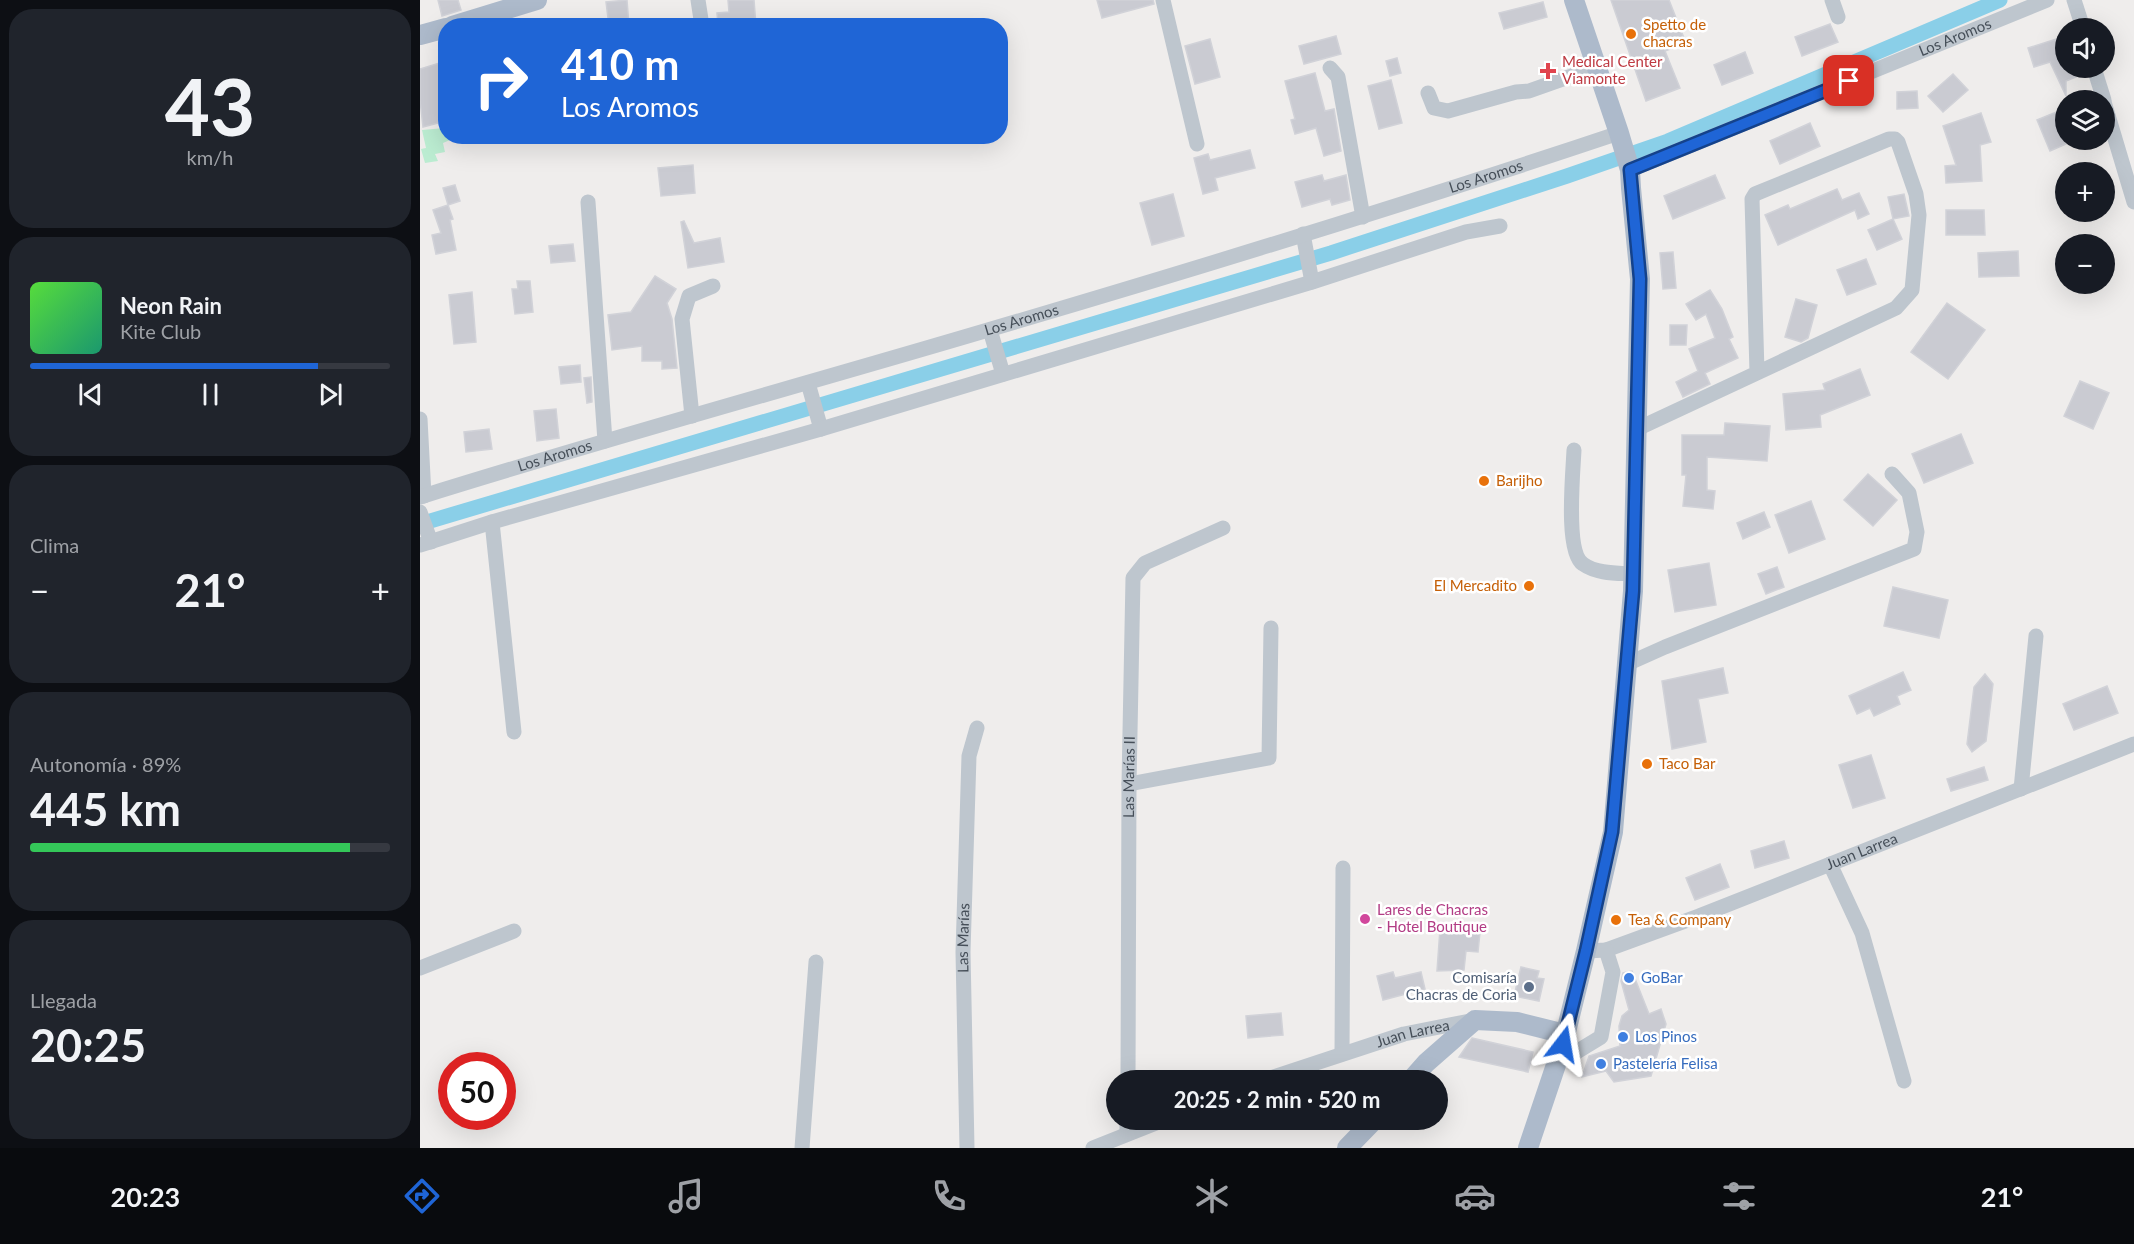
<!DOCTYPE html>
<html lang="es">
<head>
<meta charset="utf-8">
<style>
  body { margin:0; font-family:Lato,sans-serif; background:#20242c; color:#f1f3f6; height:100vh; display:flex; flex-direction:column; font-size:22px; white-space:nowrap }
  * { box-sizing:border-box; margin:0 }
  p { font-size:20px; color:#9ea1a6 }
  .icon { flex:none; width:33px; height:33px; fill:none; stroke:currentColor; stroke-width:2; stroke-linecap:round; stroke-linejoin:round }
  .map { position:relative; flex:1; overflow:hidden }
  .side { display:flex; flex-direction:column; gap:9px; padding:9px; background:#0d0f14; width:420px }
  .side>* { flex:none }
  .guide { position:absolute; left:18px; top:18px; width:570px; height:126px; border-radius:24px; box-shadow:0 6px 24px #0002; background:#1f65d6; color:#fff; overflow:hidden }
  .controls { position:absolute; left:1635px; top:18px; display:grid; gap:12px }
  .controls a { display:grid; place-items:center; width:60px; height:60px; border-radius:50%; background:#171b24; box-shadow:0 6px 24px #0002; font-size:30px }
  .speed { position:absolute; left:18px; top:1052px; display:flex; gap:12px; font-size:30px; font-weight:700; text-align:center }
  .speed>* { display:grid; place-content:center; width:78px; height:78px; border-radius:50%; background:#171b24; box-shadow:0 6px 24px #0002; line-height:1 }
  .speed .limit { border:9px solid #d22; background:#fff; color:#111 }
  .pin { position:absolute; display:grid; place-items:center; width:51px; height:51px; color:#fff; margin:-26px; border-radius:12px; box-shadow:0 3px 9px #0006 }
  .me { position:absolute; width:66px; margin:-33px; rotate:14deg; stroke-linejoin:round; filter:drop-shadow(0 0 4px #0008) }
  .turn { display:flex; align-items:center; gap:21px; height:126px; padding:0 24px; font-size:27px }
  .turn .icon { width:78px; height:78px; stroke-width:2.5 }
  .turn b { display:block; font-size:42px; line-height:51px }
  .big { font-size:45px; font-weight:700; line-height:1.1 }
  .side .widget { flex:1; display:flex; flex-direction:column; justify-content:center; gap:9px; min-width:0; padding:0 21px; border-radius:24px; background:#20242c }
  .side .dial { align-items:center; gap:0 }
  .dial b { font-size:78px; line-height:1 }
  .song { display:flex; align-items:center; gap:18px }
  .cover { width:72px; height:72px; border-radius:9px; background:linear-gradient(135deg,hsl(110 70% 55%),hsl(160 70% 35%)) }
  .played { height:6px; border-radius:3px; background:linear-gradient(90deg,#1f65d6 80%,#363941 80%) }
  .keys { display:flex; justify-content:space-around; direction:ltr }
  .heat { display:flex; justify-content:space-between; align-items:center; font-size:33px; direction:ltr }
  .charge { height:9px; border-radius:4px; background:linear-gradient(90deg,#34c759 89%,#363941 0) }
  .trip { position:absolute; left:686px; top:1070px; width:342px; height:60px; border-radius:30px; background:#171b24; box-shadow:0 6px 24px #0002; font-weight:700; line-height:60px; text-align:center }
  .menu { display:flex; height:96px; justify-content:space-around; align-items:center; background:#090b0e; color:#9ea1a6 }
  .menu .icon { width:42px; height:42px }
  .menu .on { color:#1f65d6 }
  .menu b { font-size:27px; color:#f1f3f6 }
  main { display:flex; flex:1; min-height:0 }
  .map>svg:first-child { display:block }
  .grass { fill:#bbecd1 }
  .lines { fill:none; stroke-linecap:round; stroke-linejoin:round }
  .canal { stroke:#8acfe8; stroke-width:15 }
  .building { fill:#cacbd2; stroke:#d1d2d8; stroke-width:1.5 }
  .minor { stroke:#bec6ce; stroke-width:15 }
  .major { stroke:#adbacb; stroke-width:20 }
  .route-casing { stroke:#14428b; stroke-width:15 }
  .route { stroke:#1f65d6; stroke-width:10 }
  .food-dot { fill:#e8710a; stroke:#fff; stroke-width:2 }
  .health-dot { fill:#e0444e; stroke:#fff; stroke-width:2 }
  .hotel-dot { fill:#d1479c; stroke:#fff; stroke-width:2 }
  .shop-dot { fill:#3f7fe0; stroke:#fff; stroke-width:2 }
  .service-dot { fill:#5c6f8a; stroke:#fff; stroke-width:2 }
  .labels { text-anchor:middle; stroke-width:5; stroke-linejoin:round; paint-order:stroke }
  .food-label { font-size:15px; fill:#c56008; stroke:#fff; text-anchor:start }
  .street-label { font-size:15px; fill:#464f59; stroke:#fff }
  .health-label { font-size:15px; fill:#be3a42; stroke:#fff; text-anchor:start }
  .hotel-label { font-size:15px; fill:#b23c85; stroke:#fff; text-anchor:start }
  .service-label { font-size:15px; fill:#4e5e75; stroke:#fff; text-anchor:end }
  .shop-label { font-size:15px; fill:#366cbe; stroke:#fff; text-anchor:start }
</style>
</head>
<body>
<main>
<section class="side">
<div class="widget dial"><b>43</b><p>km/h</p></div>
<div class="widget">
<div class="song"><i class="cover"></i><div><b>Neon Rain</b><p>Kite Club</p></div></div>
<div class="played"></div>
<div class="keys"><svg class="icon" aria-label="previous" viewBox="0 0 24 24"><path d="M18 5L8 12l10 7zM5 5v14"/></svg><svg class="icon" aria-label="pause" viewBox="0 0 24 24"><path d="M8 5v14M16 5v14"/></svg><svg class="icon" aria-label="next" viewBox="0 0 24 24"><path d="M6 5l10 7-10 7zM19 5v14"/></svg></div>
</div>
<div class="widget"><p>Clima</p>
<div class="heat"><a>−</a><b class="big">21°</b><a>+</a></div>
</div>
<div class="widget"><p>Autonomía · 89%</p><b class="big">445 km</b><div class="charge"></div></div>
<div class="widget"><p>Llegada</p><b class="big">20:25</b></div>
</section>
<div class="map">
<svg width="1714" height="1148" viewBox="0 0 1714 1148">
  <rect width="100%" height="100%" fill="#efedec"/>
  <!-- grass -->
  <path class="grass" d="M25,128L26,136L28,137L30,140L23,143L25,152L15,154L18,161L5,163L1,149L6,148L2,130Z"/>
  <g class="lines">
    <!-- canal -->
    <path class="canal" d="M0,524L911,253L1147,176L1248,141L1580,0"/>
  </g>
  <!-- building -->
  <g class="building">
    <path d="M18,0H38L41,10L22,16Z"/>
    <path d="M207,0L209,26H189L186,2Z"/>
    <path d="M308,0H334L336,26H298L297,13L309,12Z"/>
    <path d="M677,0H733L734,4L682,18Z"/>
    <path d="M1191,0H1249L1266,43L1245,51L1260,88L1226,101Z"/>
    <path d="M1123,2L1127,17L1084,29L1079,13Z"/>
    <path d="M1410,24L1418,42L1382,56L1375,37Z"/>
    <path d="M916,36L921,54L884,64L879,46Z"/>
    <path d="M1643,37L1646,46V68H1654L1658,76L1646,81V96L1630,62L1614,67L1608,48Z"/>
    <path d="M790,39L800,77L775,84L765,46Z"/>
    <path d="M1325,52L1333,73L1302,85L1294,65Z"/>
    <path d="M977,58L981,73L970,76L966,61Z"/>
    <path d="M26,61V121L3,127L0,100V69Z"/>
    <path d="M895,73L905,111L914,109L921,151L904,156L896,128L875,134L871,120L875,119L865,81Z"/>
    <path d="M1533,74L1548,90L1523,112L1508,96Z"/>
    <path d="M971,80L982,123L959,129L948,86Z"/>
    <path d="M1497,91L1498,108L1477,109V92Z"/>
    <path d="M1646,108V144L1630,151L1617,120Z"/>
    <path d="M1561,113L1571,142L1560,145L1562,181L1526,183L1525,166L1536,165L1523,126Z"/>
    <path d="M1390,123L1400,146L1360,164L1350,141Z"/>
    <path d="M830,150L835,168L795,178L798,190L783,194L774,158L788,154L790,160Z"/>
    <path d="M273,165L275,193L241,196L238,168Z"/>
    <path d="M902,175L904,181L926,175L930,200L912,205L910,199L882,207L875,182Z"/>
    <path d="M1295,175L1305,198L1253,219L1244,196Z"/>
    <path d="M35,185L40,201L28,205L23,188Z"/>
    <path d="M1417,189L1422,200L1439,193L1449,214L1438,219L1435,210L1358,245L1345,215L1368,205L1370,209Z"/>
    <path d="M753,194L764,236L732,245L720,203Z"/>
    <path d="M1484,194L1489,216L1473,219L1468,197Z"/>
    <path d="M28,205L33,219L30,220L36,250L16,254L12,235L21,233L13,210Z"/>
    <path d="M1526,210H1564L1565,235H1526Z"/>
    <path d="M1473,219L1482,239L1457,250L1448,230Z"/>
    <path d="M264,221L274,243L300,238L304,262L268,268L261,222Z"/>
    <path d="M153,244L155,261L131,263L129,246Z"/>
    <path d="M1598,251L1599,276L1559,277L1558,253Z"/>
    <path d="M1253,252L1256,288L1243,289L1240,253Z"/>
    <path d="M1446,259L1456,284L1427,295L1417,270Z"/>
    <path d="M235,276L256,289L247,303L252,319L257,368L242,369V361H222V346L192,350L188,315L211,312Z"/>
    <path d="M97,281H110L113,312L95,314L92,289H98Z"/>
    <path d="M1290,290L1302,309L1313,337L1309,339L1318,358L1285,373L1290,384L1263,397L1256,382L1278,371L1269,349L1295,338L1286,314L1276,320L1266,304Z"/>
    <path d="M52,292L56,342L34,344L29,295Z"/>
    <path d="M1376,299L1397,305L1388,338L1381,342L1365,337Z"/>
    <path d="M1527,303L1565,330L1528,379L1491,352Z"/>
    <path d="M1250,325H1267L1266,345H1250Z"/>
    <path d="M160,365L161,382L141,384L139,367Z"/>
    <path d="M1440,369L1450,395L1400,415L1401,427L1366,430L1363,394L1405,390L1403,384Z"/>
    <path d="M171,377L172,402L167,403L164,378Z"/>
    <path d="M1660,381L1689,393L1673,429L1644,416Z"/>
    <path d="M136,409L139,438L117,441L114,411Z"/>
    <path d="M1305,423L1350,426L1347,461L1287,457V490L1295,491L1293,509L1263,506L1266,475H1262V435H1304Z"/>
    <path d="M69,429L72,449L46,452L44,432Z"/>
    <path d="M1541,434L1553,463L1504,483L1492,454Z"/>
    <path d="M1448,474L1477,500L1453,526L1424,500Z"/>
    <path d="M1391,501L1405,539L1369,553L1355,515Z"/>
    <path d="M1344,512L1350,527L1323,539L1317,523Z"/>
    <path d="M1289,563L1296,605L1255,612L1248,570Z"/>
    <path d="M1357,567L1364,587L1346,594L1338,574Z"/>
    <path d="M1473,587L1528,600L1519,638L1464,626Z"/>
    <path d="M1303,668L1308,693L1278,699L1286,742L1252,749L1242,681Z"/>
    <path d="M1483,672L1491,690L1477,696L1480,704L1454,716L1450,708L1437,714L1429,696Z"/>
    <path d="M1565,674L1573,684L1566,741L1552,752L1547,744L1554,687Z"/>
    <path d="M1687,686L1698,713L1654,730L1643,704Z"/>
    <path d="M1451,755L1465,798L1433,808L1419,765Z"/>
    <path d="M1564,767L1568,780L1531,791L1527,779Z"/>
    <path d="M1364,841L1369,858L1335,868L1331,851Z"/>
    <path d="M1300,864L1309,887L1275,900L1266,878Z"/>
    <path d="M1020,929L1060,932L1058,952L1046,951L1044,970L1017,971Z"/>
    <path d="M1101,967L1119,971L1117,978L1124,979L1119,1001L1094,996Z"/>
    <path d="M1212,971L1229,1014L1241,1009L1246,1024L1231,1076L1194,1082L1186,1071L1162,1077L1169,1056L1200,1046L1199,1026L1202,1016L1209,1010L1201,981L1203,973Z"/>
    <path d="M973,972L975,978L1001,972L1005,989L963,1000L957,976Z"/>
    <path d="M861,1013L863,1035L828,1038L826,1016Z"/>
    <path d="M1052,1038L1113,1052L1108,1072L1039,1057Z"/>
  </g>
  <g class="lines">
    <!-- minor -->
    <g class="minor">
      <path d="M278,0L282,26"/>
      <path d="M743,0L777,144"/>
      <path d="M1412,0L1418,17"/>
      <path d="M1654,0L1663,28"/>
      <path d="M910,68L918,77L943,217"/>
      <path d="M1674,68L1684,100"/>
      <path d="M1008,93L1014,108L1028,111L1096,92L1109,91L1177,67"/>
      <path d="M1684,102L1714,202"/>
      <path id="s1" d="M1210,170L1627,0"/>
      <path d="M168,202L185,441"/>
      <path d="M883,234L892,282"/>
      <path d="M570,330L583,374"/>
      <path d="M388,383L401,429"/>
      <path d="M272,416L262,319L269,296L293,286"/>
      <path d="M0,419L4,496"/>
      <path d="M1217,429L1476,308L1492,290L1499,215L1496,194L1478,142L1475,139H1469L1335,194L1332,199L1337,372"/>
      <path d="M1154,450C1153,473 1145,552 1163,564C1177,574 1197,573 1214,574"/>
      <path id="s2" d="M0,497C188,438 379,386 568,330C779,268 990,203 1199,133"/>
      <path d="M0,512L11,542"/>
      <path d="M72,522L94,732"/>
      <path d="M0,545L72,522L401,429L892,282L1046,232L1080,226"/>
      <path d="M1207,664L1245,647L1494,549L1497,532L1489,493L1472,474"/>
      <path d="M709,784L849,758L851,628"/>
      <path d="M1601,789L1616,636"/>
      <path d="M1410,864L1442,933L1484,1081"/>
      <path id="s3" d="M1166,951L1186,950L1279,916L1714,744"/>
      <path d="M0,968L94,931"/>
      <path d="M922,1054L923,868"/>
      <path d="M1138,1057L1158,1051L1181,1037L1193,972L1186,950"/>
      <path id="s4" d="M708,1080L709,784L713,578L725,563L803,528"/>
      <path id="s5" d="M844,1080L984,1034L1055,1020"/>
      <path d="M707,1134V1119"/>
      <path d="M382,1148L396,962"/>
      <path id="s6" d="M547,1148L543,952L549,756L557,728"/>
      <path d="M673,1148L746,1119"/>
    </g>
    <!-- major -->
    <g class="major">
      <path d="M32,26L117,0"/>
      <path d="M0,35L26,28"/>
      <path d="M991,1080L1006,1063L1055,1020L1097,1022L1145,1034"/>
      <path d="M927,1148L955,1119"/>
      <path d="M1108,1148L1143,1044L1166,951L1193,832L1213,591L1220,279L1211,188L1210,170L1199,133L1154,0"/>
    </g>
  </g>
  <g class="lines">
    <defs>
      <path id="route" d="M1143,1044L1166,951L1192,832L1213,591L1220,279L1210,170L1429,81"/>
    </defs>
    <!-- route casing -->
    <use href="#route" class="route-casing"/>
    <!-- route -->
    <use href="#route" class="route"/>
  </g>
  <!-- markers -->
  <g class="food-dot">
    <circle cx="1211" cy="34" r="6"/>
    <circle cx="1064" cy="481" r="6"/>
    <circle cx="1109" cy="586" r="6"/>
    <circle cx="1227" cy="764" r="6"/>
    <circle cx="1196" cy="920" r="6"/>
  </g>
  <path class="health-dot" d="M1125 62h6v6h6v6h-6v6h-6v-6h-6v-6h6z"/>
  <circle class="hotel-dot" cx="945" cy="919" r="6"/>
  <g class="shop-dot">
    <circle cx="1209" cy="978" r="6"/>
    <circle cx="1203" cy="1037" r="6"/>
    <circle cx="1181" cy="1064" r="6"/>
  </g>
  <circle class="service-dot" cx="1109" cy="987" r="6"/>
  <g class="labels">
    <!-- food labels -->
    <g class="food-label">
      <text x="1223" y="30">Spetto de<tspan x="1223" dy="17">chacras</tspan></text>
      <text x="1076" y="486">Barijho</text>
      <text x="1097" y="591" text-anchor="end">El Mercadito</text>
      <text x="1239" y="769">Taco Bar</text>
      <text x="1208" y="925">Tea &amp; Company</text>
    </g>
    <!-- street labels -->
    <g class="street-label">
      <text dy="5" stroke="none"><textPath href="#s1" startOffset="351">Los Aromos</textPath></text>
      <text dy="5" stroke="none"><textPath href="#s2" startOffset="1113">Los Aromos</textPath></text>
      <text dy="5" stroke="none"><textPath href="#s2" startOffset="627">Los Aromos</textPath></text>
      <text dy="5" stroke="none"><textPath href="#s2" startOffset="141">Los Aromos</textPath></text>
      <text dy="5" stroke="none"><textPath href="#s4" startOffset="303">Las Marías II</textPath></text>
      <text dy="5" stroke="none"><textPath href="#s3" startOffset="294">Juan Larrea</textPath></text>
      <text dy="5" stroke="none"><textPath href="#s6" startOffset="210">Las Marías</textPath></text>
      <text dy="5" stroke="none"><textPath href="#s5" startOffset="156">Juan Larrea</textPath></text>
    </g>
    <!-- health labels -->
    <g class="health-label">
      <text x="1142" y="67">Medical Center<tspan x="1142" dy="17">Viamonte</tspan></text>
    </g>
    <!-- hotel labels -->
    <g class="hotel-label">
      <text x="957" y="915">Lares de Chacras<tspan x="957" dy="17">- Hotel Boutique</tspan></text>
    </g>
    <!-- service labels -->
    <g class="service-label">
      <text x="1097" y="983">Comisaría<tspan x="1097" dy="17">Chacras de Coria</tspan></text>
    </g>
    <!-- shop labels -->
    <g class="shop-label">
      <text x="1221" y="983">GoBar</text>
      <text x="1215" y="1042">Los Pinos</text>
      <text x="1193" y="1069">Pastelería Felisa</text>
    </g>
  </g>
</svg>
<div class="controls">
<a><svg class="icon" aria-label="sound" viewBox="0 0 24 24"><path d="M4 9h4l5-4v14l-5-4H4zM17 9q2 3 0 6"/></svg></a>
<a><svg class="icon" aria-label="layers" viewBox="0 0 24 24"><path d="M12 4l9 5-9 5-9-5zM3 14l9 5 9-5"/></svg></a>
<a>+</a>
<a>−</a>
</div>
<div class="speed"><div class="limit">50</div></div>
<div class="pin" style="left:1429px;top:81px;background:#d93025"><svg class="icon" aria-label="arrive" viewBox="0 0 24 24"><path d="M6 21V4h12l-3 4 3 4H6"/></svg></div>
<svg class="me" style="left:1143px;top:1044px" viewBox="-20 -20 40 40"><path d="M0-17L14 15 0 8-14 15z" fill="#1f65d6" stroke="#fff" stroke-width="4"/></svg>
<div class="trip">20:25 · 2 min · 520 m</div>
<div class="guide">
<div class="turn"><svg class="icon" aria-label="right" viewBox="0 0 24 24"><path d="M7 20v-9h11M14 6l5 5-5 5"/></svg><div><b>410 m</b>Los Aromos</div></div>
</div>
</div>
</main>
<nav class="menu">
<b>20:23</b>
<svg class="icon on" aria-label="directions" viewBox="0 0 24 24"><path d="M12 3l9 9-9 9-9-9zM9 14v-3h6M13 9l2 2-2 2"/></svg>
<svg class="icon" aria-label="music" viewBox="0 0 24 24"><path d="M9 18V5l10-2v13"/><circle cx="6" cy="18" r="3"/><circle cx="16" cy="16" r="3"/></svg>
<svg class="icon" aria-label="phone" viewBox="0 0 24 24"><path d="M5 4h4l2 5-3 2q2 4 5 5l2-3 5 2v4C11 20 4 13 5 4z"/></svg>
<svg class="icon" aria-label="climate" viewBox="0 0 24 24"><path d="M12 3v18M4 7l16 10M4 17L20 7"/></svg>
<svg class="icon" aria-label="car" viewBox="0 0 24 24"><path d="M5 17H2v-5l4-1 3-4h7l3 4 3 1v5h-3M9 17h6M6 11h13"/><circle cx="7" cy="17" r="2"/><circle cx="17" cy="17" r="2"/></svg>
<svg class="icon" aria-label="filters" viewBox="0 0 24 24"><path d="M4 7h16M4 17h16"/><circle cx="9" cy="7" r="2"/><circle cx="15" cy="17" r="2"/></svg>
<b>21°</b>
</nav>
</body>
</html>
